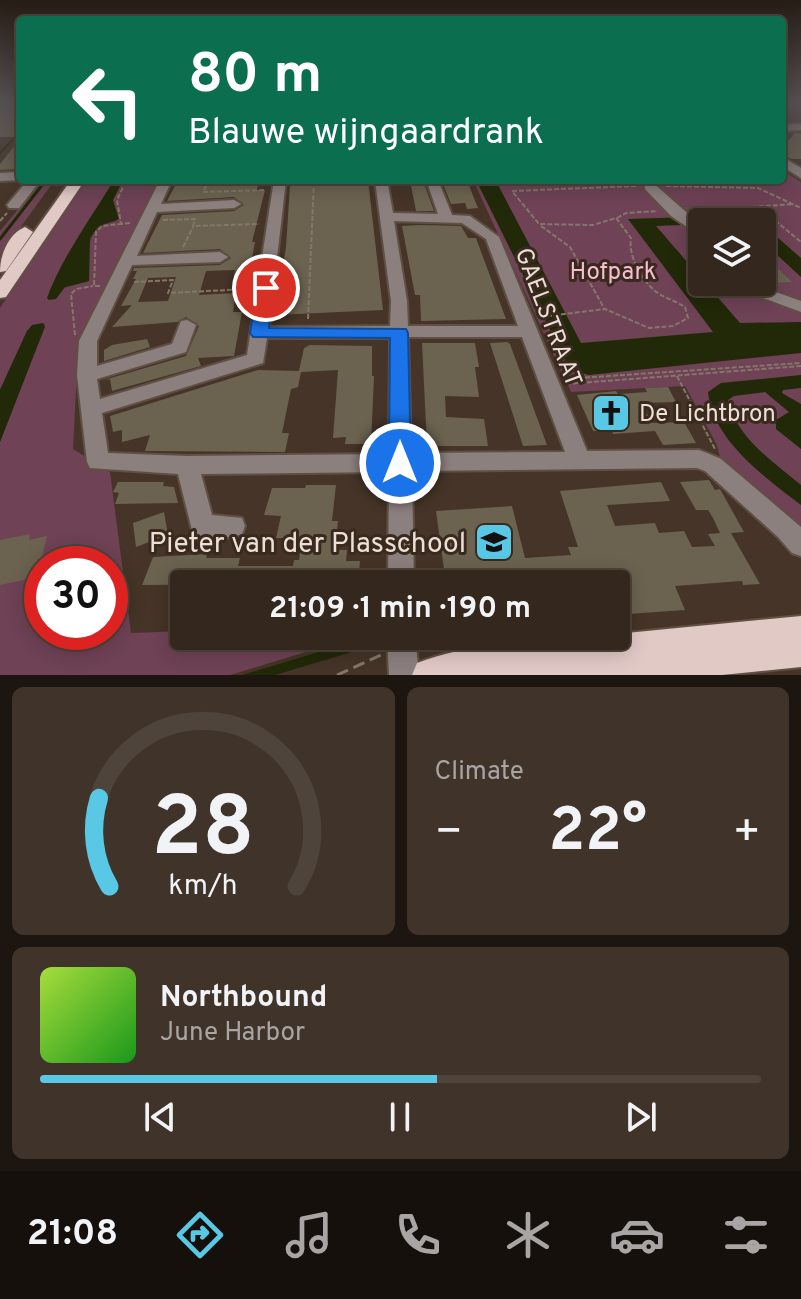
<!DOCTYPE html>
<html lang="en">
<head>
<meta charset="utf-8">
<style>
  body { margin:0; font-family:Overpass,sans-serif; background:#3f332a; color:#f1f3f6; height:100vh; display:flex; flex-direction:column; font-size:30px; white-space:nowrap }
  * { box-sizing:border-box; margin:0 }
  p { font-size:26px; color:#a9a5a4 }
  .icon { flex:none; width:44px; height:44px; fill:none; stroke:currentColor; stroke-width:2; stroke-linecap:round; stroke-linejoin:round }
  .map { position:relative; height:675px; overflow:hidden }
  .details { display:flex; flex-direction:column; gap:12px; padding:12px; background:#1d1510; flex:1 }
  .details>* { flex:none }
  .banner { position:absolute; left:16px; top:16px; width:770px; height:168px; border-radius:8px; box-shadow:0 4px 20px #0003,0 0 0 2px #4e443b; background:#0b6e4f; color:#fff; overflow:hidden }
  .fabs { position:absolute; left:688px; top:208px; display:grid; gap:16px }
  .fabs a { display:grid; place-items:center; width:88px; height:88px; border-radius:8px; background:#34271d; box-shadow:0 4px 20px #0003,0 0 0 2px #4e443b; font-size:40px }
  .speed { position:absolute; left:24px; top:546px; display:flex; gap:16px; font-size:40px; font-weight:700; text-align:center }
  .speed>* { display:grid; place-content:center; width:104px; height:104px; border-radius:50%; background:#34271d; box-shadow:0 4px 20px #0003,0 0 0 2px #4e443b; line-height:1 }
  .speed .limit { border:12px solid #d22; background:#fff; color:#111 }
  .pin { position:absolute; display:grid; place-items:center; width:68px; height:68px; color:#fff; margin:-34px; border:4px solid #fff; border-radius:50%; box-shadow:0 2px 8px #0007 }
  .me { position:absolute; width:88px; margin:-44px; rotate:0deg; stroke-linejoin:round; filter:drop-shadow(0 0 6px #0008) }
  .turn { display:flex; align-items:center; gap:28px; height:168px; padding:0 40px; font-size:36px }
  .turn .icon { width:104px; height:104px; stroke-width:2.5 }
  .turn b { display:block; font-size:56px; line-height:68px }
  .big { font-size:60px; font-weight:700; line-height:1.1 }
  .details .tile { flex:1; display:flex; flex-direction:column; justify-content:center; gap:12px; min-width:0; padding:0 28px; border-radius:12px; background:#3f332a }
  .details .dial { align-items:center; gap:0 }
  .dial svg { height:208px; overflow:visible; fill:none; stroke:#4e443b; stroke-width:7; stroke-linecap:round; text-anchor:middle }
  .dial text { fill:#f1f3f6; stroke:none }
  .song { display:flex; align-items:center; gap:24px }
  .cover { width:96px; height:96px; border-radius:12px; background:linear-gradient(135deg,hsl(80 70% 55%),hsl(120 70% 35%)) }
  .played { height:8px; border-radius:4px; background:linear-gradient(90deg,#59c8e4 55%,#4e443b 55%) }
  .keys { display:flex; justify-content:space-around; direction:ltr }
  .heat { display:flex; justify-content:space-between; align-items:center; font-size:44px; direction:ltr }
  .details .tiles { flex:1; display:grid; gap:12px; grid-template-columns:1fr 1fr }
  .tile:last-child { grid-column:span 2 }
  .trip { position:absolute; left:170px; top:570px; width:460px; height:80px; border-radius:8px; background:#34271d; box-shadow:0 4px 20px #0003,0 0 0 2px #4e443b; font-weight:700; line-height:80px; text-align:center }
  .dock { display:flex; height:128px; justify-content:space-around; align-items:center; background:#15100c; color:#a9a5a4 }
  .dock .icon { width:56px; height:56px }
  .dock .on { color:#59c8e4 }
  .dock b { font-size:36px; color:#f1f3f6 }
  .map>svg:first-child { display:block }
  .green { fill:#6f4255; fill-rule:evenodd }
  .water { fill:#212908 }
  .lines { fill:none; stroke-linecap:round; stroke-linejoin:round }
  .stream-far1 { stroke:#212908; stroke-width:2 }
  .stream { stroke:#212908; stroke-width:3 }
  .building { fill:#6b634f; fill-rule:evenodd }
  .minor-casing { stroke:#605043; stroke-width:4 }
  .major-casing { stroke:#605043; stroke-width:4 }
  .path-far1 { stroke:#85766b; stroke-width:2; stroke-dasharray:5 2; stroke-linecap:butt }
  .path { stroke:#85766b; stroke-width:3; stroke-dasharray:12 6; stroke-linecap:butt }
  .minor { fill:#8c807f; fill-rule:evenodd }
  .major { fill:#e1c9c6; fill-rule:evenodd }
  .route { fill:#1a73e8; stroke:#114b97; stroke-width:2 }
  .labels { text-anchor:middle; stroke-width:6; stroke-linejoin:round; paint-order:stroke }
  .park-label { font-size:24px; fill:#f6bdd3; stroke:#3a291d }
  .street-label { font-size:24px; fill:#ebe0d8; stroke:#3a291d }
  .poi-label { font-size:24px; fill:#ebe0d8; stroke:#3a291d; text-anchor:start }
  .near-poi-label { font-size:28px; fill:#ebe0d8; stroke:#3a291d; text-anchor:end }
</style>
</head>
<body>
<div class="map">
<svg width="801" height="675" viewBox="0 0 801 675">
  <rect width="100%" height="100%" fill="#453427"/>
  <!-- green -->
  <g class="green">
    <path d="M782,170L801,182V531L721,461L717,445L685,386L571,392L473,180H782ZM702,222H762V282H702Z"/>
    <path d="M43,180H55L0,255V231Z"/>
    <path d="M83,180H114L49,292L89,281C90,251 81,228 117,221L113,200L123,180H158L79,344L78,354L73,449L110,472L131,633L184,631V636H359L230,675H0V442L45,327L27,331L0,390V308ZM42,564H110V632H42Z"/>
  </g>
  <!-- water -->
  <g class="water">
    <path d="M114,180H123L113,200L119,219L98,226L90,238L89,281L65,287L56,299L49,300L47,298C62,257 91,218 114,180Z"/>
    <path d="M476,180H542L497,183L581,343L713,332L628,219L752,215L760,222L656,226L740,323L801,322V353L589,375L570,370Z"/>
    <path d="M762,224L801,258V277L762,241Z"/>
    <path d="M43,323L45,326L0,442V390L27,331L32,325Z"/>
    <path d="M801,375V388L783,390L782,393L801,404V449L776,429V420L789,412L765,392L734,396L728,400C736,437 773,462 801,485V505C765,477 713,441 708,392L721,383Z"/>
    <path d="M372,636V646L275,675H242Z"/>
  </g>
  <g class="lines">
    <!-- stream-far1 -->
    <path class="stream-far1" d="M0,153L20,132"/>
    <!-- stream -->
    <path class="stream" d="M0,239L46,180"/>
  </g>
  <!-- building -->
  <g class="building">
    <rect x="0" y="102" width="20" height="35"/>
    <path d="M795,133H801V159H791L782,153V148Z"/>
    <path d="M20,139V169L0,170V164Z"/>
    <path d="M259,180L257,190H265L252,242H255L249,273L234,274L235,270L206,271L199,295L236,293L233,312H242L234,356L198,358L201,366L112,391L110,379L104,380L186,356L199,326L186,317L177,322L112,327L132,305L121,306L136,279H133L137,271H133L134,268L220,265L231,258L220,249L143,253L162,215L234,211L244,205L234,197L167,201L177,182ZM176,277L168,301L138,302L148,278Z"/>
    <path d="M368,180L383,310L275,315L286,247L290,185Z"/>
    <path d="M410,180H430L425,186L434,211H416Z"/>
    <path d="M438,180H447L448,184L468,183L478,208L467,209L465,203L451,204L443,184Z"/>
    <path d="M420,225L461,226L468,238H476L506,319L421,321L420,295H415L402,226Z"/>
    <path d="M762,253L792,282L769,283L762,279Z"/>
    <path d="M147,339L150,347L104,361V350L112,345Z"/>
    <path d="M507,342L510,344L547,445L523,446L490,343Z"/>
    <path d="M422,343H475L479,367H475L479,397L445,396L446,417L484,419L488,446H427Z"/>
    <path d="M310,345L372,346V376H374L371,444H345L346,437L333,438L338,370L301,372L298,387L291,389L282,433H289L285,452L145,451L150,435L122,442V430L113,432L110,416L258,370L299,371L304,348Z"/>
    <path d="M668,387L676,402L641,403L652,423L684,422L696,443L663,445L655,431L613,434L612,430L593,431L577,395L616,391L618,394L647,392L645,388Z"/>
    <path d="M709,480L715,490L720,489L744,532L731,533L760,584L743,585L742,581L675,586L685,610L628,614L616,583L446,584L436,511L512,506L525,558L571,555L568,547H578L560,491L661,482L670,501L607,505L615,526L655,523L659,533L684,531L692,547L715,546L708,534L720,533L713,518L708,510H696L680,482Z"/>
    <path d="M118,482H164L163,486L174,487L178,503L115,504L119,493L113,492Z"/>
    <path d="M306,485H336L332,521H338L335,550H347L346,561H360L358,584H319L320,579L296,578L295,584L142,585L153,557L207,554L206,558H240L238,566H293L294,560H299L302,538H276L281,516L264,515L272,488H305Z"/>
    <path d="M164,512L168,535L136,547L133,523Z"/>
    <path d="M30,534L29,540L47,536L37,577L0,585V540Z"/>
  </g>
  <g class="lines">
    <defs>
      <g id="minor">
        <path d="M801,124V130L782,131V125Z"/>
        <path d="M782,157L801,168V178L782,166Z"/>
        <path d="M20,172V180L0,181V173Z"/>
        <path d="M28,180H41L19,208H9L7,205Z"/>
        <path d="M160,180H172L161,204L234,200L241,204L234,208L157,212L137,256L220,252L228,257L220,262L132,265L97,341V366L172,344L181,321L187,320L196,325L186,352L97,379L100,399L247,355L274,180H286L269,327L390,326L391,301L375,180H387L393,213L438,214L428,185L434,181L440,185L452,215L470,216L499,237L587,451L699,450L707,453L721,459L801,527V556L792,553L778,537L705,471L697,468L412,471L414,584H388L389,472L201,474L212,515L242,518L245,526L242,534C227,539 208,539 193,534L178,474L90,468L87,462L77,375L79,341ZM394,221L462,223L486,239L518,326H408L407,301ZM408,337H522L565,452L411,453ZM267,338H390L389,454L187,456L108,453L102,413L263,363Z"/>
        <path d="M645,183H653L702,226V237L671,216L645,189Z"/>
        <path d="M745,282H762L770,290L801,301V312L758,296Z"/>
        <path d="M387,636H415L419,675H389Z"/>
      </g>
      <g id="major">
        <path d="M71,180H85L6,297L0,298V280Z"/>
        <path d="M25,227L33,232L6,271L0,272C0,255 8,234 25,227Z"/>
        <path d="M801,616V667L722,675H412L417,663C469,642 559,636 616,636V634Z"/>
      </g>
    </defs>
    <!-- minor casing -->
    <use href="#minor" class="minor-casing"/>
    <!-- major casing -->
    <use href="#major" class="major-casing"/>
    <!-- path-far1 -->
    <g class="path-far1">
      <path d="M666,186L758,188L801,208"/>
      <path d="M204,190L209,180"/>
      <path d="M203,192L266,190"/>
      <path d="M759,207L801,242"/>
      <path d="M696,211L794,204"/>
      <path d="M617,218L626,213L658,211"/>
      <path d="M163,220L195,219L193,226L259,224"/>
      <path d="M0,221L7,213"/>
      <path d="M130,223L121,224L117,200L125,183L136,180"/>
      <path d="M541,226L570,247L604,308"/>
      <path d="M183,247L193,227"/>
      <path d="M134,282L173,280L168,293L248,289"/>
      <path d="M100,286H94L96,232L102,226L121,224"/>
      <path d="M540,317L605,309L649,328L673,326L688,318L685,307C676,301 664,298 655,291C641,279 628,256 631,238L616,218L593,225L539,224L512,191L636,186"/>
      <path d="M308,319L314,180"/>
      <path d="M75,335L71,294L76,289L93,286"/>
      <path d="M677,376L715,449"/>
      <path d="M564,379L801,363"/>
      <path d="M566,384L801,366"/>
    </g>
    <!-- path -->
    <g class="path">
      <path d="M422,646H444"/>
      <path d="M337,675L381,655"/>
    </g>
    <!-- minor -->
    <use href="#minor" class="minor"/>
    <!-- major -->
    <use href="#major" class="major"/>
  </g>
  <!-- sky -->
  <linearGradient id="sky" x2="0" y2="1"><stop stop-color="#261d15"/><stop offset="0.52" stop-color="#565052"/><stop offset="1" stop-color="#565052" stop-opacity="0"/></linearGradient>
  <rect width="801" height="196" fill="url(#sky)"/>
  <!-- route -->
  <path class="route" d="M266,283L274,288L269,328L406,329L408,333L411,463L408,469L400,472L392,469L389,463L390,338L253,337L250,333L257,288Z"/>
  <!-- icons -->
  <defs>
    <symbol id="church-square" viewBox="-11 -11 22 22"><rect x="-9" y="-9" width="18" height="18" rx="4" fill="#59c8e4" stroke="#3a291d"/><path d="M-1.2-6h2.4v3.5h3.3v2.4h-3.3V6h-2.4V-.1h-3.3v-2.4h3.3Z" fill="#111"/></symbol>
    <symbol id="school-square" viewBox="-11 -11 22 22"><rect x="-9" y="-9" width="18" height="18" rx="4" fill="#59c8e4" stroke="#3a291d"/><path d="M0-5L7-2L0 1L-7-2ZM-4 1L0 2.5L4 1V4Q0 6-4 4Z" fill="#111"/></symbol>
  </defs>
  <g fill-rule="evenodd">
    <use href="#church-square" x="589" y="391" width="44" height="44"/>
    <use href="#school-square" x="472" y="520" width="44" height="44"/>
  </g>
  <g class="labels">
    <!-- park labels -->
    <g class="park-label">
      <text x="613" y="279">Hofpark</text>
    </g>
    <!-- street labels -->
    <g class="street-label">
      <text transform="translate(549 317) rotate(69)" y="8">GAELSTRAAT</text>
    </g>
    <!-- poi labels -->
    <g class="poi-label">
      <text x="639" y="421">De Lichtbron</text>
    </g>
    <!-- near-poi labels -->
    <g class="near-poi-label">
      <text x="466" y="552">Pieter van der Plasschool</text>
    </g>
  </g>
</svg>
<div class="fabs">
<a><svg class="icon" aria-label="layers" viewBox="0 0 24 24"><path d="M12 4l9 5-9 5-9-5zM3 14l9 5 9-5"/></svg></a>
</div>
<div class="speed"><div class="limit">30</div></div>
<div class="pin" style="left:266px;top:288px;background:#d93025"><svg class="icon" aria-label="arrive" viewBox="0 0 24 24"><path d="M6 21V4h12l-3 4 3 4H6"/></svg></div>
<svg class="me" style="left:400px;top:463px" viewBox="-20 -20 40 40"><circle r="17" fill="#1a73e8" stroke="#fff" stroke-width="3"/><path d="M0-11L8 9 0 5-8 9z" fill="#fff"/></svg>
<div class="trip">21:09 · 1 min · 190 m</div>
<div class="banner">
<div class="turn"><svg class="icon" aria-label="left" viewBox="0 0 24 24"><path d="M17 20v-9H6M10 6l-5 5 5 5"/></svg><div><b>80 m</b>Blauwe wijngaardrank</div></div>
</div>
</div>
<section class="details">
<div class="tiles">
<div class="tile dial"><svg viewBox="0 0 100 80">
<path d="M14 69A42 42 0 1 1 86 69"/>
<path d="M14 69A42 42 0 0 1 10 35" stroke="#59c8e4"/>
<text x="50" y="56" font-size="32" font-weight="700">28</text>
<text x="50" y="72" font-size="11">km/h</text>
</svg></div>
<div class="tile"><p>Climate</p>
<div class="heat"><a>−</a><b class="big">22°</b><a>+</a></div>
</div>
<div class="tile">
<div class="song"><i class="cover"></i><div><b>Northbound</b><p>June Harbor</p></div></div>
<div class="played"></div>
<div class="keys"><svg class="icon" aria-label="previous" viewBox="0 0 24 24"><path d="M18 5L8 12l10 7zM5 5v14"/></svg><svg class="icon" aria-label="pause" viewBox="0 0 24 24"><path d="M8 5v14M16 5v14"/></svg><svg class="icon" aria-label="next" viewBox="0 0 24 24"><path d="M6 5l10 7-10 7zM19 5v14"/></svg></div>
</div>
</div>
</section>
<nav class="dock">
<b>21:08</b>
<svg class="icon on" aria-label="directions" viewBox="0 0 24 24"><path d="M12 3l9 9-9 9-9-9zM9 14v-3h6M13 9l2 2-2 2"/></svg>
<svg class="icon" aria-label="music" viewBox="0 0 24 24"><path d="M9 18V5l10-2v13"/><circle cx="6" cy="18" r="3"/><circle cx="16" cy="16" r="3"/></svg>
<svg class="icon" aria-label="phone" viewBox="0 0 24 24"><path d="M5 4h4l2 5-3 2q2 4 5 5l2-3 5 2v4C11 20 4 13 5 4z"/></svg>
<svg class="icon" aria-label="climate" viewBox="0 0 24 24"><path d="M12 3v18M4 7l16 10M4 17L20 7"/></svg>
<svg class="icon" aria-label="car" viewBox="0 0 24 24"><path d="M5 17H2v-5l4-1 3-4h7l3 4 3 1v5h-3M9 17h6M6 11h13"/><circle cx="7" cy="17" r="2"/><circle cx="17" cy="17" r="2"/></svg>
<svg class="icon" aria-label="filters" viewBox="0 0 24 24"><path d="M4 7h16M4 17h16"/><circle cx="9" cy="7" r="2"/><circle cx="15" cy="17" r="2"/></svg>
</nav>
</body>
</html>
